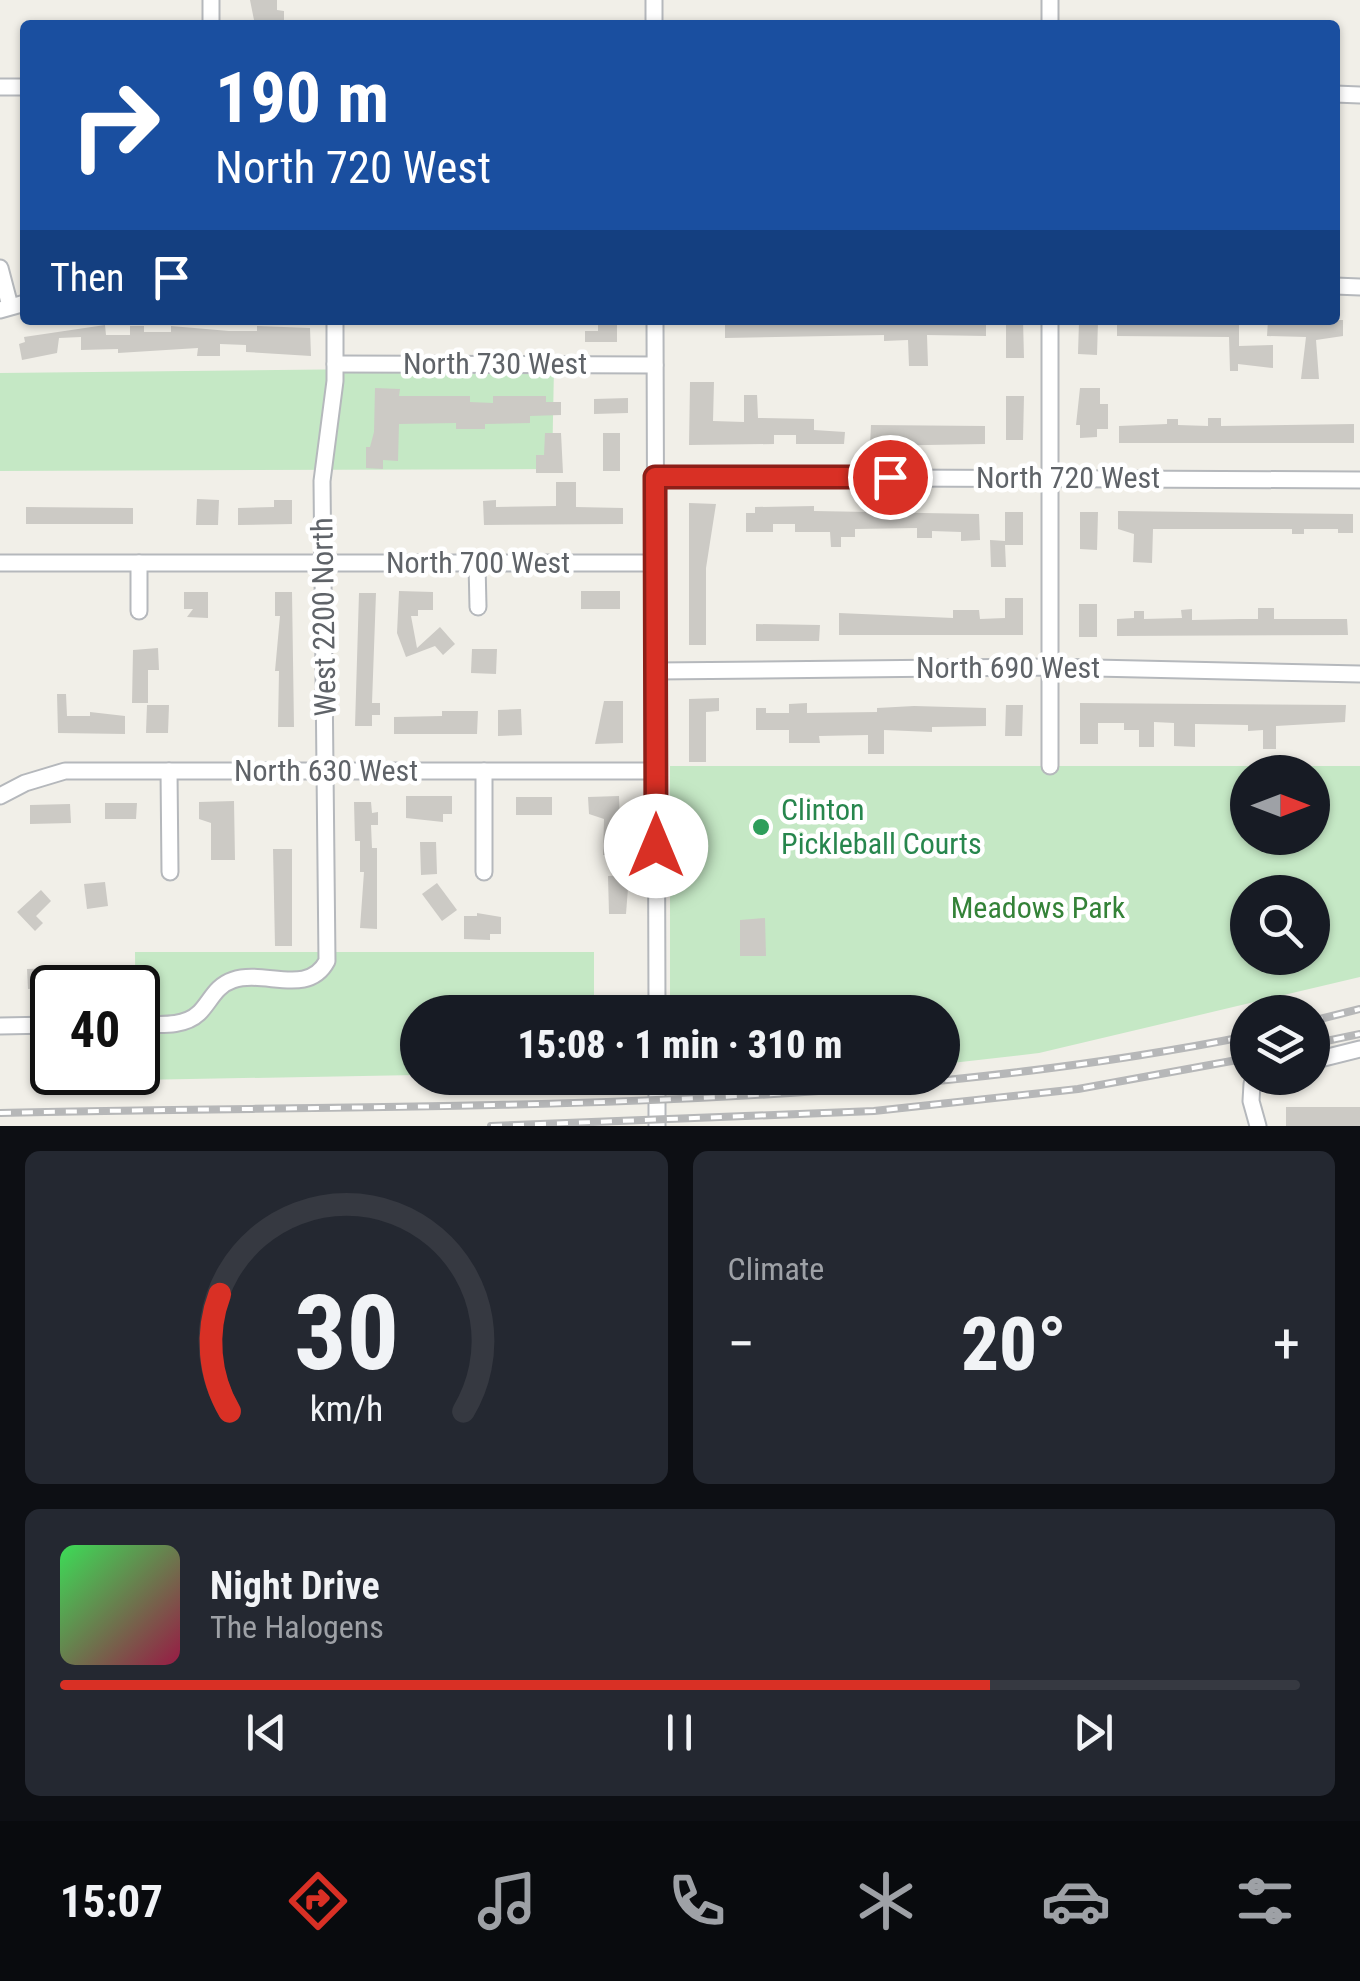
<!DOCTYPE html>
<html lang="en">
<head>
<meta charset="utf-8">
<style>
  body { margin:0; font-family:"Roboto Condensed",sans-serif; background:#242831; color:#f1f3f6; height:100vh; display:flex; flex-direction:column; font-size:38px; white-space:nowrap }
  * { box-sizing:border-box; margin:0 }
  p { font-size:32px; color:#9ea1a6 }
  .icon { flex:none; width:55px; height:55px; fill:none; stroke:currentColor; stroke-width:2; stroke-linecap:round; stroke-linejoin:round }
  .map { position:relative; height:1126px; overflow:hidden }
  .details { display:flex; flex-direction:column; gap:25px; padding:25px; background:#0d0f14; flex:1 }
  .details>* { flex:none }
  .banner { position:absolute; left:20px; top:20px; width:1320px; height:305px; border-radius:10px; box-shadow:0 2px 8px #0004; background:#1a4fa0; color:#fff; overflow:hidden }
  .needle { width:65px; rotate:90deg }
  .buttons { position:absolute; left:1230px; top:755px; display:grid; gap:20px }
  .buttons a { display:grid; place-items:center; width:100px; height:100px; border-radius:50%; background:#171b24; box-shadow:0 2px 8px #0004; font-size:50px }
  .speed { position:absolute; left:30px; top:965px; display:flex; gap:20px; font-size:50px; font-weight:700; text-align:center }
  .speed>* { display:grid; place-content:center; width:130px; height:130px; border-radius:50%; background:#171b24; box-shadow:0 2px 8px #0004; line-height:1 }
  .speed .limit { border:5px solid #111; border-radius:15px; background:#fff; color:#111 }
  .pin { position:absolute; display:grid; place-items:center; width:85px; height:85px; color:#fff; margin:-42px; border:5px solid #fff; border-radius:50%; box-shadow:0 2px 10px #0007 }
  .me { position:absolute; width:110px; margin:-55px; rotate:0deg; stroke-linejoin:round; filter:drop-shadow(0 0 8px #0008) }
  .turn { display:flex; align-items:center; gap:35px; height:210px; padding:0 30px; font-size:45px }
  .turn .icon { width:130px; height:130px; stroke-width:2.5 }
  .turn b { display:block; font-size:70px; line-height:85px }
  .then { display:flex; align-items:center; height:95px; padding:0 30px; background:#0003; gap:20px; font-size:38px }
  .big { font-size:75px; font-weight:800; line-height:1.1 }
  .details .tile { flex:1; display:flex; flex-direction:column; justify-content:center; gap:15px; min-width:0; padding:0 35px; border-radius:15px; background:#242831 }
  .details .dial { align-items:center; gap:0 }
  .dial svg { height:260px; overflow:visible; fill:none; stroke:#363941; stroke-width:7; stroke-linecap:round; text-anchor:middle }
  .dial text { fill:#f1f3f6; stroke:none }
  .song { display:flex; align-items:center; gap:30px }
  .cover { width:120px; height:120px; border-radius:15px; background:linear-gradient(135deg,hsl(130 70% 55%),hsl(340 70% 35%)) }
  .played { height:10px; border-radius:5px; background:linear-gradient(90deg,#d93025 75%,#363941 75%) }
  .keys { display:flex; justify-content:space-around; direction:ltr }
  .heat { display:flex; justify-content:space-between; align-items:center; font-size:55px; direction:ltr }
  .details .tiles { flex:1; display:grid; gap:25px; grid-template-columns:1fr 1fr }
  .tile:last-child { grid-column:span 2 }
  .trip { position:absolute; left:400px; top:995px; width:560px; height:100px; border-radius:50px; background:#171b24; box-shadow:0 2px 8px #0004; font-weight:800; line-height:100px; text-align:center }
  .dock { display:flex; height:160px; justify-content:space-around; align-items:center; background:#090b0e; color:#9ea1a6 }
  .dock .icon { width:70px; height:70px }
  .dock .on { color:#d93025 }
  .dock b { font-size:45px; color:#f1f3f6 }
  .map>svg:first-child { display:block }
  .green { fill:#c5e8c5; fill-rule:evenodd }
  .building { fill:#cccac5 }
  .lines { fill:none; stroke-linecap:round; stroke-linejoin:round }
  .minor-casing { stroke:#b5b8bc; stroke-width:19 }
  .minor { stroke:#fff; stroke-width:15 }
  .rail-casing { stroke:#b6b7b8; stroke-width:8 }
  .rail { stroke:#fff; stroke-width:4; stroke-dasharray:11; stroke-linecap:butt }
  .route-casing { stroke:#8d1f18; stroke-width:25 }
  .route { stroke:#d93025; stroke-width:18 }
  .leisure-dot { fill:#2e9e5b; stroke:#fff; stroke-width:4 }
  .labels { text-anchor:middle; stroke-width:9; stroke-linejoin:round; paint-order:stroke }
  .street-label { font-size:30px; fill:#5f6368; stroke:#fff }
  .leisure-label { font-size:30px; fill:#27864d; stroke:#fff; text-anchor:start }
  .park-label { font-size:30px; fill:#348238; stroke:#fff }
</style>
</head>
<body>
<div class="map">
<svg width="1360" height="1126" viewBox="0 0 1360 1126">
  <rect width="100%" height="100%" fill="#f1efe8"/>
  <!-- green -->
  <g class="green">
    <path d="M554,367L552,469L0,471V373Z"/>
    <path d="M670,766H1360V977L1039,1053L943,1064L942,1012H670ZM1248,772H1312V838H1248ZM1248,892H1312V958H1248Z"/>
    <path d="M135,952H594V1012H418L417,1075L136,1080Z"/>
  </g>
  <!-- building -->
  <g class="building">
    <path d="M250,0H277V10L284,11V25H255Z"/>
    <path d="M598,320H617V342H585V331H598Z"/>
    <path d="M748,320H986V336L927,335L928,366H909L908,340L884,341V335L725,338V324H748Z"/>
    <path d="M1006,320H1023L1024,358H1006Z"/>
    <path d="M1117,320H1239V346L1273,345V368L1238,364V371H1230L1229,337L1117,336Z"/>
    <path d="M1268,320H1343V336L1316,340L1319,379H1301L1306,337L1267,336Z"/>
    <path d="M1079,321H1098L1097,355L1078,354Z"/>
    <path d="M105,325L106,335H130V326H144V332H171V326L229,331H257V326L310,328L311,356L246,352V345L220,344V356H197L198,348L118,353V349L81,350V337L59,338L57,353L22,360L19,344L25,342L24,337Z"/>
    <path d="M690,382H714L713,421L744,422V395H757L758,418L814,419V430L845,432L844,444H796V435H774V444L689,445Z"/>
    <path d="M375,388L400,389L399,396H470V402L493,403V396H546V402H561V415L530,416V423L485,424V429H456V423L399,424L398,461L383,460V469L366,468V447H370L374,432Z"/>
    <path d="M1080,388H1100V404H1108V429H1097V437L1080,438V425H1076Z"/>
    <path d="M1006,396H1024L1023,440H1006Z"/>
    <path d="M628,398V413L594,414V399Z"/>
    <path d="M1208,418H1221V426L1354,424V443H1119V426L1167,424V419H1178V425L1208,426Z"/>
    <path d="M871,425L985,426V444L870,446Z"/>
    <path d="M545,433H561L563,473H536V455H544Z"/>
    <rect x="603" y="433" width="17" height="38"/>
    <path d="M556,482H576V507L623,508V524L484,525L483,501L496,500V507L556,506Z"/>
    <path d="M197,499L219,500L218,525H196Z"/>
    <path d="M274,500H292V524L238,525V508L274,507Z"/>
    <path d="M689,503L716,504L706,568V645H689Z"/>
    <path d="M814,506V511L979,514L980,540L961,541V532L932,531V538H917V528L855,529V537H841V547H831L830,532H795V524H773V532H746V513H755V507Z"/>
    <path d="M26,507L133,508V524H26Z"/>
    <path d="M1118,511L1353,514V533H1338V529H1304V534H1292V529H1153L1152,563L1133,562L1134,534L1118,529Z"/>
    <path d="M1005,512H1023V545H1005L1006,567H991L990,540L1005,541Z"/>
    <path d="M1080,512H1098L1097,550L1080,549Z"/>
    <path d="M399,591L433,592V610H418V616H411L417,648L440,627L455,644L443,655L435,646L406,657L397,633Z"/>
    <rect x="581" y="591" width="39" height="18"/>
    <path d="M184,592H208V618L187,617L193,609H184Z"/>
    <path d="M275,592H292L294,727H278L279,671H275L280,616H275Z"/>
    <path d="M359,593H376L372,703H380V715H372V726H355Z"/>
    <path d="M1005,598H1023V635H839V613L953,618V610H979L980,619L1005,618Z"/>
    <rect x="1079" y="604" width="18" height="33"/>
    <path d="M1258,608H1274V619H1347L1348,635L1117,636V619L1134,618V611H1144V619L1182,618L1181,610L1192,609V620L1240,619H1258Z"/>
    <path d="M756,624L820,625L819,641H756Z"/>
    <path d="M158,648L159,670H148V703H132L133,650Z"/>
    <path d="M472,649H497L496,674L471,673Z"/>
    <path d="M57,694H66L67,716H90V712L125,716V734L58,733Z"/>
    <path d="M719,698V711L706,712V762H689V699Z"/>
    <path d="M604,701H623V743L595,744Z"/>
    <path d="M807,703V713L877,712V708L914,706L986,708V726L932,727V732L884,730V754H868V735L819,736L820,743H789V730H756V708H766V713H789V704Z"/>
    <path d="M1080,703L1346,705L1345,722L1276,726V749H1263V730L1248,731V725L1195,724V747L1174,746V723L1154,722V747H1139V730H1124V723H1098V744H1080Z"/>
    <path d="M147,705H169L168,733H146Z"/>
    <path d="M1006,705H1023L1022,736H1005Z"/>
    <path d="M521,709L522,735L498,736V710Z"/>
    <path d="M442,711H478L477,734H394V717L442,716Z"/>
    <path d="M406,796H452V814H443V822L406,818Z"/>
    <path d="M619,796L620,828H626V856L603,855L604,819L589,814L588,797Z"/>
    <rect x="516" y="797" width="36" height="18"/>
    <path d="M234,801L235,860H211V823L199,819V802Z"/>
    <path d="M354,802H371L372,813L378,812V825H371L372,848H377V929L360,928L364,872H360V841H355Z"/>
    <path d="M105,803H137L136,819H105Z"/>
    <path d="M70,804L71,823L30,824V805Z"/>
    <path d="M420,842H436L437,874L421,875Z"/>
    <path d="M273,849H292V946H275Z"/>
    <path d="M629,875L626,914H609L608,876Z"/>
    <path d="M105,882L108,906L87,909L84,884Z"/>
    <path d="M437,883L457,910L442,921L422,894Z"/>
    <path d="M41,890L51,901L36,916L43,923L35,931L17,912Z"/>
    <path d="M477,913L501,917V934H490V940L464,939V916H477Z"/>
    <path d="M765,918L766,956H740V920Z"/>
    <path d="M54,968V988L28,989L27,969Z"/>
    <rect x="83" y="970" width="34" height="18"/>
    <rect x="1286" y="1107" width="74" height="19"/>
  </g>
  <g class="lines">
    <defs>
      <g id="minor">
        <path d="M654,0V25"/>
        <path d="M1050,0V25"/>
        <path d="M211,25V0"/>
        <path d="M0,87H25"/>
        <path d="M1335,94L1360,95"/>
        <path d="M0,268L10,306"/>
        <path d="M1335,286L1360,287"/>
        <path d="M0,310L25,303"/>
        <path d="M655,320L657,1012"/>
        <path d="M335,364L655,365"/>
        <path d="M655,477L1360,480"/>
        <path d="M0,563H655"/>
        <path d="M139,563V611"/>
        <path d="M477,563L478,607"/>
        <path d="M656,671L1050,667L1360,674"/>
        <path d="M1050,766V320"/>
        <path d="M169,771L170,872"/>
        <path d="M0,796L25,783L65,771H656"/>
        <path d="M484,872V771"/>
        <path d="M138,1024C158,1024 183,1028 199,1013C211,1001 215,986 233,980C264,969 308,997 327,961L322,481L335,381V320"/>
        <path d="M0,1026L52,1025"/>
        <path d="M1312,1061L1360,1049"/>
        <path d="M657,1078V1126"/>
        <path d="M1258,1126L1251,1101L1252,1084L1259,1078"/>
      </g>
    </defs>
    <!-- minor casing -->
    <use href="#minor" class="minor-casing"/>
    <!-- minor -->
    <use href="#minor" class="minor"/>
    <defs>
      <g id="rail">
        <path d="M1312,1021L1360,1009"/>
        <path d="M1312,1044L1360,1034"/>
        <path d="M0,1113C413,1103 842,1117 1248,1036"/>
        <path d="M491,1126L874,1111L1078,1089L1248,1058"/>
      </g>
    </defs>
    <!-- rail casing -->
    <use href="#rail" class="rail-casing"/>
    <!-- rail -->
    <use href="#rail" class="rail"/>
  </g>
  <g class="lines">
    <defs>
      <path id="route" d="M656,846L655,477H890"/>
    </defs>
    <!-- route casing -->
    <use href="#route" class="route-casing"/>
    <!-- route -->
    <use href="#route" class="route"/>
  </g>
  <!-- markers -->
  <circle class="leisure-dot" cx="761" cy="827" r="10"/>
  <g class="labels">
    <!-- street labels -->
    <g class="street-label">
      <text x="495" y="374">North 730 West</text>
      <text x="1068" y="488">North 720 West</text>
      <text x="478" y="573">North 700 West</text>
      <text transform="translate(324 617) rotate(-91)" y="10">West 2200 North</text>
      <text x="1008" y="678">North 690 West</text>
      <text x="326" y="781">North 630 West</text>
    </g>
    <!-- leisure labels -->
    <g class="leisure-label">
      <text x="781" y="820">Clinton<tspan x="781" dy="34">Pickleball Courts</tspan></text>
    </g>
    <!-- park labels -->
    <g class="park-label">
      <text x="1038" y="918">Meadows Park</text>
    </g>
  </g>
</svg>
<div class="buttons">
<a><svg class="needle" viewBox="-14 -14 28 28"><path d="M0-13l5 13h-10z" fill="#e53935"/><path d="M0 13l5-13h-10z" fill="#9ea1a6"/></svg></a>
<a><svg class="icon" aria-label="search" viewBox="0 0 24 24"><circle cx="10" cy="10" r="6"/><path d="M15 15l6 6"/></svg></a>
<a><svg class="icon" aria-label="layers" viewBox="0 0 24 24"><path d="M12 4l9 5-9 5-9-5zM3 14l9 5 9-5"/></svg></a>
</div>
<div class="speed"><div class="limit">40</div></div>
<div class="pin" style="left:890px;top:477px;background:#d93025"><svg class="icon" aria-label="arrive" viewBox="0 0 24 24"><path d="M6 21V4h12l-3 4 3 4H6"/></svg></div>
<svg class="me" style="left:656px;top:846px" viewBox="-20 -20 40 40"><circle r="19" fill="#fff"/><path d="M0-13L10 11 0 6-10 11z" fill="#d93025"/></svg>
<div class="trip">15:08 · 1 min · 310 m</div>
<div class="banner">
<div class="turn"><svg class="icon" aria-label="right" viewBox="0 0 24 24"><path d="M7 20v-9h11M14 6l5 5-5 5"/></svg><div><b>190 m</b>North 720 West</div></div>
<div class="then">Then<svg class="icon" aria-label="arrive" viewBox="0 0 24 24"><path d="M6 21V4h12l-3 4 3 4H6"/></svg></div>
</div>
</div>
<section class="details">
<div class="tiles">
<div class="tile dial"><svg viewBox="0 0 100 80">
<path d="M14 69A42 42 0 1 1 86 69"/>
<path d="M14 69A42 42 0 0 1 11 33" stroke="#d93025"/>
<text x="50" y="56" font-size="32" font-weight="700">30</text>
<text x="50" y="72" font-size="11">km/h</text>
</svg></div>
<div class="tile"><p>Climate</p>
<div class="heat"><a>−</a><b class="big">20°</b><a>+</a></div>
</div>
<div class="tile">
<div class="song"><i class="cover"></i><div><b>Night Drive</b><p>The Halogens</p></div></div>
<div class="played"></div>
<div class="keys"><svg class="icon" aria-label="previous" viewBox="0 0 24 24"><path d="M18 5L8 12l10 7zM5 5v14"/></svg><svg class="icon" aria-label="pause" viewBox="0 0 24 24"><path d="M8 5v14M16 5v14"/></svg><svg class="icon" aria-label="next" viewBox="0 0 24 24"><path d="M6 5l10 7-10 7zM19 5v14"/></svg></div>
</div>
</div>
</section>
<nav class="dock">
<b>15:07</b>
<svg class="icon on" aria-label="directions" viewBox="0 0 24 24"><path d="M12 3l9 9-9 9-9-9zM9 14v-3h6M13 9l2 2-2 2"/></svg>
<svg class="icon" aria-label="music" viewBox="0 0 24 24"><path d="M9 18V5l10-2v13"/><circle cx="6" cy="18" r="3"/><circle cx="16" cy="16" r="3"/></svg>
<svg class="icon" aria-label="phone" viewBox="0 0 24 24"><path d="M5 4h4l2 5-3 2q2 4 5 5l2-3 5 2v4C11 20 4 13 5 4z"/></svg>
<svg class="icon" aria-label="climate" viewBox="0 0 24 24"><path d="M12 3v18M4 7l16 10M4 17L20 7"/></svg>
<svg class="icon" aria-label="car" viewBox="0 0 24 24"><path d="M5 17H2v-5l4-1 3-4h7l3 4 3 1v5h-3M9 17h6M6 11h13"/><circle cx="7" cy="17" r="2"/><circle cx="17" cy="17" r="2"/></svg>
<svg class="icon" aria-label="filters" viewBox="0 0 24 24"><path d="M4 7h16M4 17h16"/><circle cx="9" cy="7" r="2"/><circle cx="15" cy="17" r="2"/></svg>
</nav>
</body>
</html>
